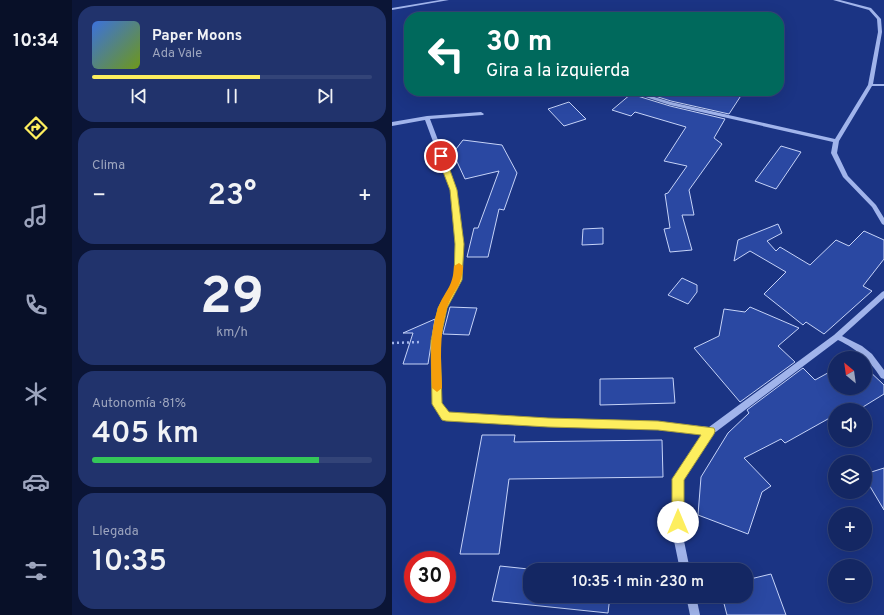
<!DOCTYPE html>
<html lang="es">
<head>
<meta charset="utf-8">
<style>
  body { margin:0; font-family:Overpass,sans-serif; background:#21336c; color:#f1f3f6; height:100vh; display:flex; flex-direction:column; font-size:15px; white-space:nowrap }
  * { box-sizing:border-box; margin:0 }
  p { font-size:13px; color:#9da5be }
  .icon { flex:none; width:22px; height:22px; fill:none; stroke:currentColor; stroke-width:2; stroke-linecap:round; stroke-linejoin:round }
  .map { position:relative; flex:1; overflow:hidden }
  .side { display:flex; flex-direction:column; gap:6px; padding:6px; background:#0b1536; width:320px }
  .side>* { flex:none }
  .hud { position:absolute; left:12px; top:12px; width:380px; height:84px; border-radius:16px; box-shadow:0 4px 16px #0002,0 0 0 1px #334478; background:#00695c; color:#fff; overflow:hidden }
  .needle { width:26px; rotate:331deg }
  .buttons { position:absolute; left:436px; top:351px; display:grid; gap:8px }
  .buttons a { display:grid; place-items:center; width:44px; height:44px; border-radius:50%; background:#142763; box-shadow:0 4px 16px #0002,0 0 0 1px #334478; font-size:20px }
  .speed { position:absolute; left:12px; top:551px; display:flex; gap:8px; font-size:20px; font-weight:700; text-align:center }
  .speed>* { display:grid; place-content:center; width:52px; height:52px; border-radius:50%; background:#142763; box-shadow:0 4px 16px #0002,0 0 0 1px #334478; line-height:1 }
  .speed .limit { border:6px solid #d22; background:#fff; color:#111 }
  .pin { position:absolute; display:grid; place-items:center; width:34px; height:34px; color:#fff; margin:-17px; border:2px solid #fff; border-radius:50%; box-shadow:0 1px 4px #0007 }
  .me { position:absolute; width:44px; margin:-22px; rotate:0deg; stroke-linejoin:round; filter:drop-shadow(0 0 3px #0008) }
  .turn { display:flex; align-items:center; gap:14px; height:84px; padding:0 16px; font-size:18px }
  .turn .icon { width:52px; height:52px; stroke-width:2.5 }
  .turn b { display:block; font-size:28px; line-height:34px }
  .big { font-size:30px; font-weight:600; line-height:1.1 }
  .side .widget { flex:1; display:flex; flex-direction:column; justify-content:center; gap:6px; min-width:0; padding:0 14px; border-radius:16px; background:#21336c }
  .side .dial { align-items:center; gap:0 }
  .dial b { font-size:52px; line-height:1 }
  .song { display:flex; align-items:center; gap:12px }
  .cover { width:48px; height:48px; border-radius:6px; background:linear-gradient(135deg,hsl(220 70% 55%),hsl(80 70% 35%)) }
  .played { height:4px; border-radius:2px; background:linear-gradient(90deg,#fdee5e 60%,#334478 60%) }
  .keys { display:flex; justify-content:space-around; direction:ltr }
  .heat { display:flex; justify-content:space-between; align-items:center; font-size:22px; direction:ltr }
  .charge { height:6px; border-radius:3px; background:linear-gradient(90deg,#34c759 81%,#334478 0) }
  .trip { position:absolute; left:131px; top:563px; width:230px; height:40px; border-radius:16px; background:#142763; box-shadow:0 4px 16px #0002,0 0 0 1px #334478; font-weight:600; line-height:40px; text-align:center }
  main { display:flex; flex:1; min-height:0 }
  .dock { display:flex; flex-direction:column; width:72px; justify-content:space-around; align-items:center; background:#081028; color:#9da5be }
  .dock .icon { width:28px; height:28px }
  .dock .selected { color:#fdee5e }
  .dock b { font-size:18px; color:#f1f3f6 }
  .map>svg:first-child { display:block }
  .building { fill:#2a48a2; stroke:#c6d3f8 }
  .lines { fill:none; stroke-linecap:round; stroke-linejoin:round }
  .path { stroke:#a1b4eb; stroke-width:2.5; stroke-dasharray:2 3; stroke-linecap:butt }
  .minor { fill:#a1b4eb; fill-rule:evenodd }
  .route { fill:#fdee5e; stroke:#a49b3d }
  .slow { fill:#f59e0b }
</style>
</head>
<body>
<main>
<nav class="dock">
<b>10:34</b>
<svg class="icon selected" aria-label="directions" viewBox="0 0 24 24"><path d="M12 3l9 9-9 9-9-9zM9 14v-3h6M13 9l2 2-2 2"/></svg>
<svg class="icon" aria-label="music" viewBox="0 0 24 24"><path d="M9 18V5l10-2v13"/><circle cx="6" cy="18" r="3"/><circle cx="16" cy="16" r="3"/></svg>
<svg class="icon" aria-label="phone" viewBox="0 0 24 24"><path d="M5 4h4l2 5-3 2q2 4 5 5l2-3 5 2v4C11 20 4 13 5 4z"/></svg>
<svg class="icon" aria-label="climate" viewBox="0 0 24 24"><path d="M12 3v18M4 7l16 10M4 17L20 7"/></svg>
<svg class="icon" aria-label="car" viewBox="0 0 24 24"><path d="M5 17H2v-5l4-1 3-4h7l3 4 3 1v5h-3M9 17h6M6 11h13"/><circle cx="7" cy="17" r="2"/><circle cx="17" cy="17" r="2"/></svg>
<svg class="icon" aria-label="filters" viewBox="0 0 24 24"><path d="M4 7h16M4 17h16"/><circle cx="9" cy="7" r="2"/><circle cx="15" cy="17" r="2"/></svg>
</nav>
<section class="side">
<div class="widget">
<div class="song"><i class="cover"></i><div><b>Paper Moons</b><p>Ada Vale</p></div></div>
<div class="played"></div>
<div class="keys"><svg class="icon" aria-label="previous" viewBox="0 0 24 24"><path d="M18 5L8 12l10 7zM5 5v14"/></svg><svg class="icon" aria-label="pause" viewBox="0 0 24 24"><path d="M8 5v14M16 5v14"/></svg><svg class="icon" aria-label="next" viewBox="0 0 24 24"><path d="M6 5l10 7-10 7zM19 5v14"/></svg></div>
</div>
<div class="widget"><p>Clima</p>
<div class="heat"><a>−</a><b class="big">23°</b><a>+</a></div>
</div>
<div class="widget dial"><b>29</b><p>km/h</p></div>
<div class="widget"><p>Autonomía · 81%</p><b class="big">405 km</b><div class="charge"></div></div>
<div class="widget"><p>Llegada</p><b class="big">10:35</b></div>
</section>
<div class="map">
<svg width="492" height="615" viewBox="0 0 492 615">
  <rect width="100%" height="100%" fill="#1b3484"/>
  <!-- building -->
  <g class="building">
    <path d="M247,91H352L337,114L279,101Z"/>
    <path d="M239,94L278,106L333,119L322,138L330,144L297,190L302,215H290L300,250L278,252L272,229L278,228L273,194L276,193L295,166L272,161L294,127L243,112L239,116L220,110Z"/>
    <path d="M177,102L194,119L172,126L156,109Z"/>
    <path d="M71,140L110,145L125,173L112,210L107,209L96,257H75L82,228H86L107,171L73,179L61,153Z"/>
    <path d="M389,146L409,152L384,189L363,181Z"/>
    <path d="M386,224L390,233L375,241L384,251L388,247L418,265L444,240L457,246L472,231L492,240V259L471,286L480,291L432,334L414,322L411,325L372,294L394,272L358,251L342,261L346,240Z"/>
    <path d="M211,228V244L190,245L191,229Z"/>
    <path d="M290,278L305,285V292L296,304L276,295Z"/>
    <path d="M58,307L85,308L77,335L51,334Z"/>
    <path d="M358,307L407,328L386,346L403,362L348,402L302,348L327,336L332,309L353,312Z"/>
    <path d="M43,319L36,364H11L21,333H11Z"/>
    <path d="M473,367L492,385V394L466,410H443V415L393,443L389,439L352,458L379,486L370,492L356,534L306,515L309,477L336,433L357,413L355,410L411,368L423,380L443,369V388H473Z"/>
    <path d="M281,378L283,403L208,405V379Z"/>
    <path d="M90,435H123L122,442L270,440L271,477L117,479L107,554H68Z"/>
    <path d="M492,468V510L473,478V474Z"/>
    <path d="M108,566L146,570H138V596H218L216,613L100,601Z"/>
    <path d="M379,574L394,615H335L330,596H354V580Z"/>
  </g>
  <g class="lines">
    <!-- path -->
    <path class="path" d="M0,343L29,342"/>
    <!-- minor -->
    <g class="minor">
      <path d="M48,0H57L0,10V8Z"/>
      <path d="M441,0H448L479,8L489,19L490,32L481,84H492V86H480L447,141L445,153L456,176L484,205L492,218V225L490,224L480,207L451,177L439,153L441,142L278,105L238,92L242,91L279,102L443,139L476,85L486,32L485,19L477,10Z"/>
      <path d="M89,112L92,114L91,115L38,119L65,190L70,244L69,280L55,308L48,341L49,403L56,414L156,420L266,422L317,427L442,335L490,292L492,291V298L450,336L470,346L480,354L492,370V379L489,378C477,359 466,350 446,340L321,434L290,480L291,536L298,570H288L281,536L282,479L311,434L266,430L156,426L54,420L51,419L41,404L40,341L47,308L63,280L64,244L59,190L33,120L0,126V122L35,116Z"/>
      <path d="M294,596H304L308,615H298Z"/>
    </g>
  </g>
  <!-- route -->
  <path class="route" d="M46,155L53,156L65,190L72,244L70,280L55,308L48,341L50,403L57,412L156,418L266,421L322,428L323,431L322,434L292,480V522L290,526L286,527L282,526L280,522V479L309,435L266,430L156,427L54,421L50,420L40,404L39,341L46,308L62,280L63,244L58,190L45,156Z"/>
  <!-- slow -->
  <path class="slow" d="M67,263L71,266C70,288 61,290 55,308C47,335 49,361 50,388L45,392L40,388C39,361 37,334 46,308C53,290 61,288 62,266Z"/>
</svg>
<div class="buttons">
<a><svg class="needle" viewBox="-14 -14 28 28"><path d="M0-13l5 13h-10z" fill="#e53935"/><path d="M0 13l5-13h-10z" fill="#9da5be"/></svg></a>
<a><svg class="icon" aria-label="sound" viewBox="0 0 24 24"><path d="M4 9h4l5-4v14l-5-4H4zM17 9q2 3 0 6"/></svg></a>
<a><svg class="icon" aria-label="layers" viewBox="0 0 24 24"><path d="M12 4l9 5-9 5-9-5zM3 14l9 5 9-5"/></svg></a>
<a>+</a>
<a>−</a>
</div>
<div class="speed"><div class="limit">30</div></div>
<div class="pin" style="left:49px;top:156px;background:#d93025"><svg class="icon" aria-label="arrive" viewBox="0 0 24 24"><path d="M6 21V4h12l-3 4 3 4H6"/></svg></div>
<svg class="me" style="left:286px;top:522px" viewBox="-20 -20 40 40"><circle r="19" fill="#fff"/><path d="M0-13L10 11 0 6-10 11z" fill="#fdee5e"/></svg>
<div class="trip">10:35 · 1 min · 230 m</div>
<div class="hud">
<div class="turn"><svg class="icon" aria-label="left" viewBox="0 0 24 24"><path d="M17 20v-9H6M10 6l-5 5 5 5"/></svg><div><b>30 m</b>Gira a la izquierda</div></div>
</div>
</div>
</main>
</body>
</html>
